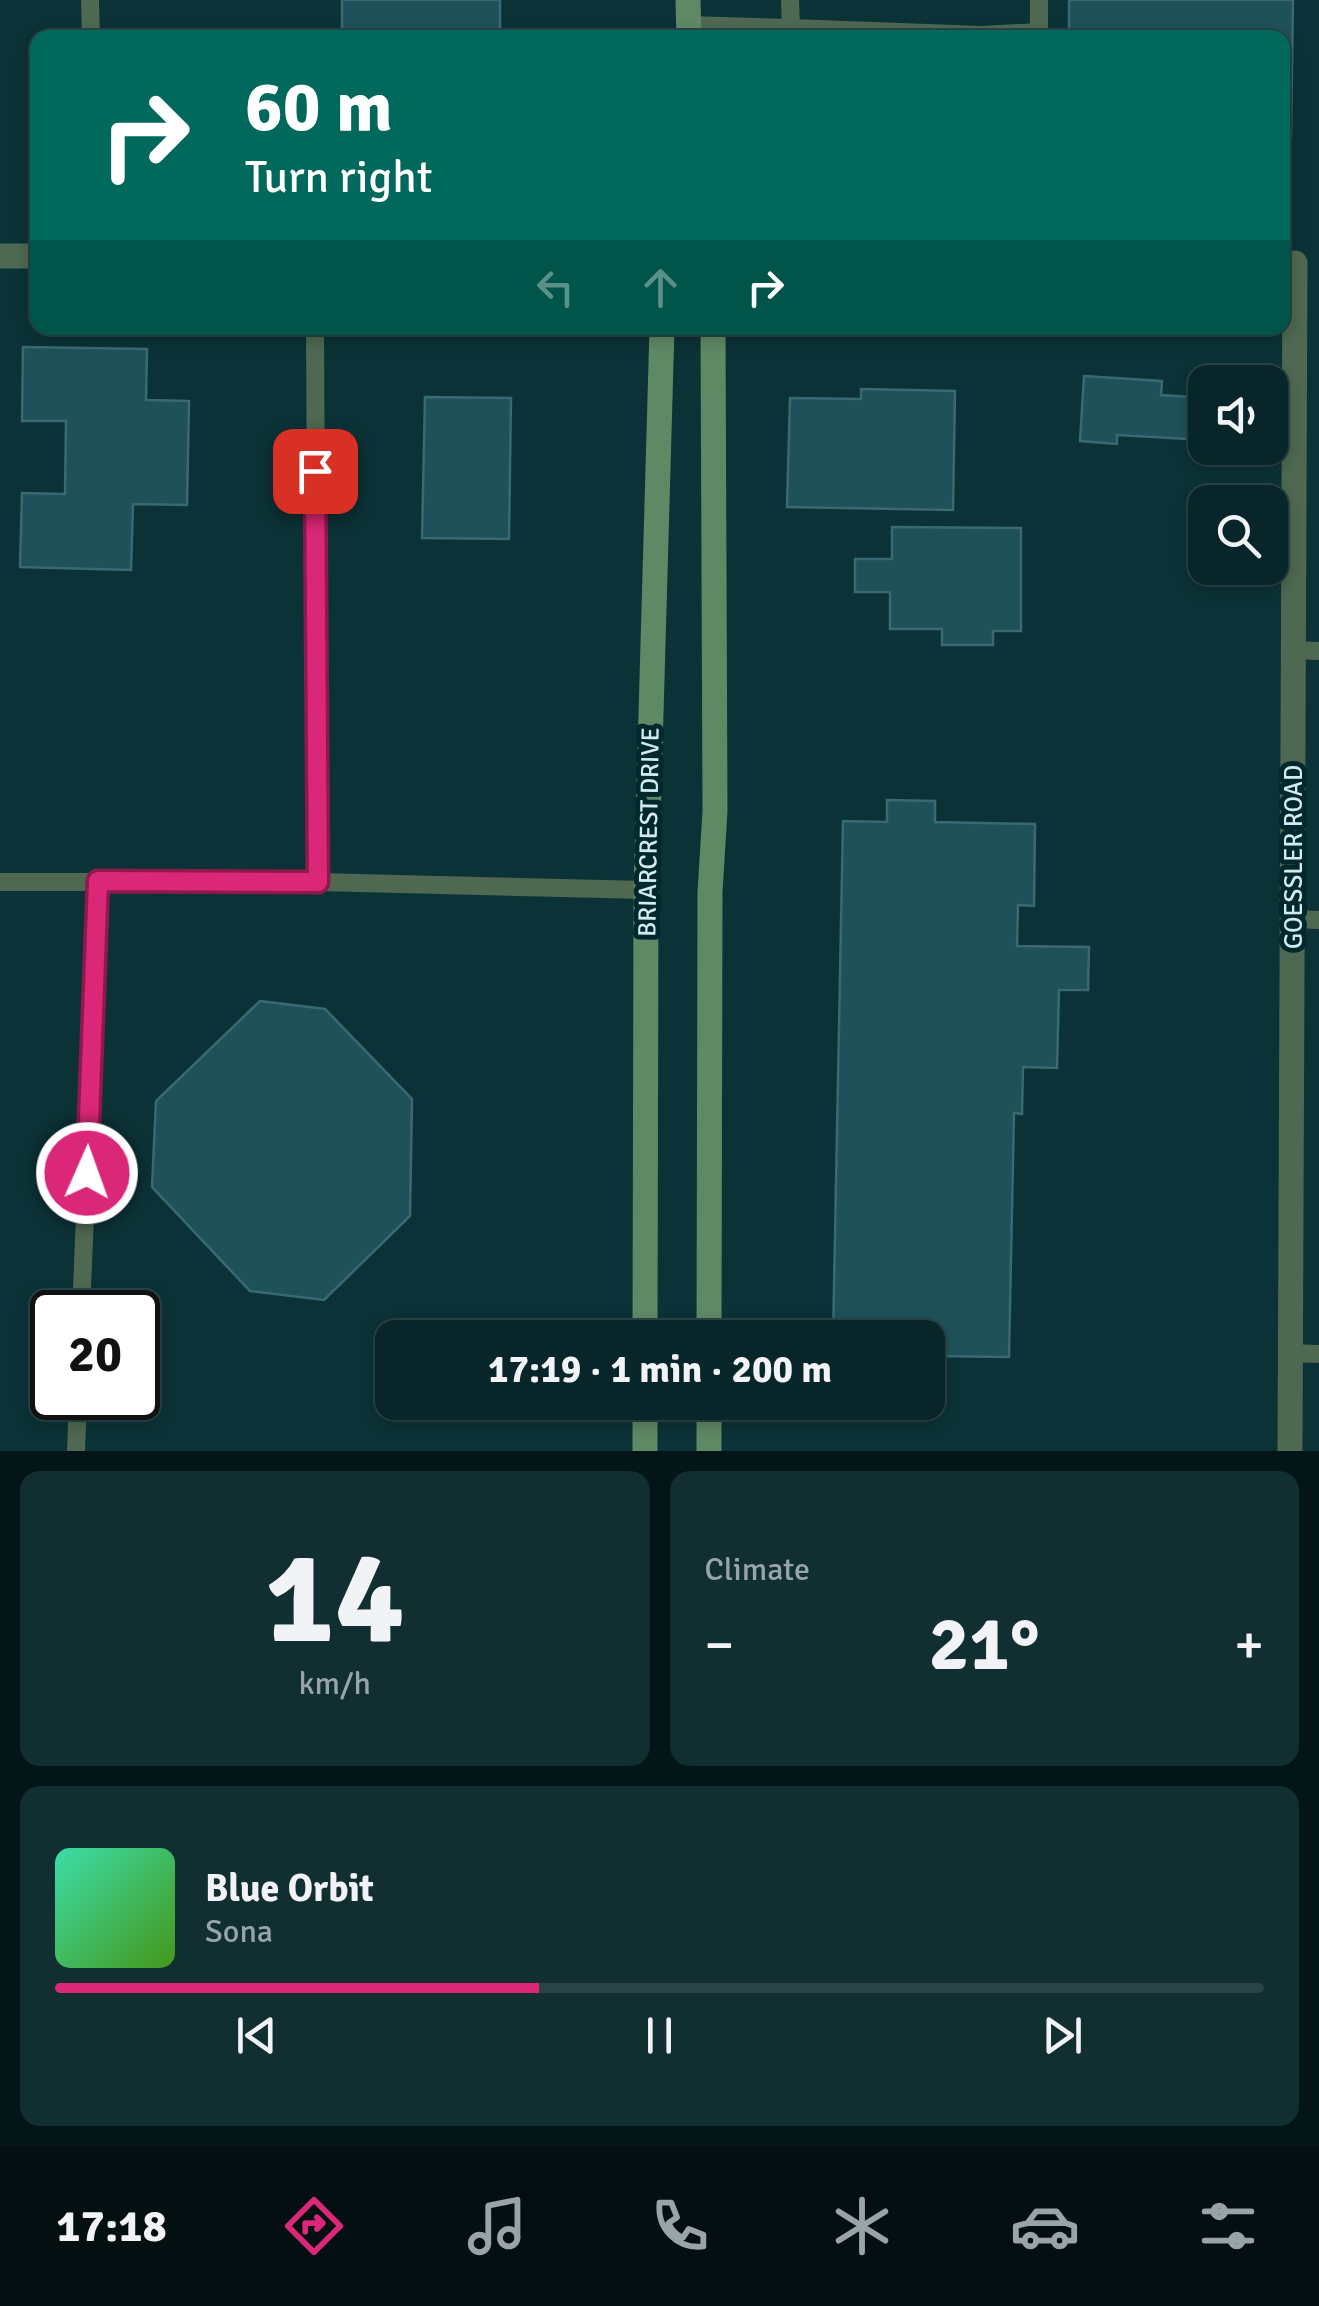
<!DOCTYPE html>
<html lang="en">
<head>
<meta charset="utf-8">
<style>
  body { margin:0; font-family:Signika,sans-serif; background:#112e31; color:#f1f3f6; height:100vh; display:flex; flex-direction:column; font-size:38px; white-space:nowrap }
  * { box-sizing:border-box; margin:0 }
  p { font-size:32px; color:#98a5a8 }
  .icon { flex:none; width:55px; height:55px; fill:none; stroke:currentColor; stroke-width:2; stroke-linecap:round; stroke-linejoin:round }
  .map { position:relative; height:1451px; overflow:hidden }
  .sheet { display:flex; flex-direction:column; gap:20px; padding:20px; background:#041517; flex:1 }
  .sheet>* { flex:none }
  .banner { position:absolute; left:30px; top:30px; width:1260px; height:305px; border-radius:20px; box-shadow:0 5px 15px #0003,0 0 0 2px #294346; background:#00695c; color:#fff; overflow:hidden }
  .fabs { position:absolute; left:1188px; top:365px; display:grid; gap:20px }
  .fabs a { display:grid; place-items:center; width:100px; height:100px; border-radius:20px; background:#082629; box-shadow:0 5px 15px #0003,0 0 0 2px #294346; font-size:50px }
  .speed { position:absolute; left:30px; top:1290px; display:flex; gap:20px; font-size:50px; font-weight:700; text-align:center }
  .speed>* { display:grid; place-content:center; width:130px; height:130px; border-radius:50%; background:#082629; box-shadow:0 5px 15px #0003,0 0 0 2px #294346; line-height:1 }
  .speed .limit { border:5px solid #111; border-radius:15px; background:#fff; color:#111 }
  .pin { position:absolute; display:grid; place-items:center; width:85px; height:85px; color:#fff; margin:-42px; border-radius:20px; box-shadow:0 5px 15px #0006 }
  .me { position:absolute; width:110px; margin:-55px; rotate:2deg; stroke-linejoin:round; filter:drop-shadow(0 0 8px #0008) }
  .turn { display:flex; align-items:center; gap:35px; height:210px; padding:0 50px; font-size:45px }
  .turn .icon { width:130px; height:130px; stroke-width:2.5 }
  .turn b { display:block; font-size:70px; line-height:85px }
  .lanes { display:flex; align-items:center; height:95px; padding:0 50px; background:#0003; justify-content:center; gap:50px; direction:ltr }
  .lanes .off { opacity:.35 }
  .big { font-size:75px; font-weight:700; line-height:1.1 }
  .sheet .widget { flex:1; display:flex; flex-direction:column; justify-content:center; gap:15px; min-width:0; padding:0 35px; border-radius:20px; background:#112e31 }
  .sheet .dial { align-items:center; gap:0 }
  .dial b { font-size:130px; line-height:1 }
  .song { display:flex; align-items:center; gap:30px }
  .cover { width:120px; height:120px; border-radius:15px; background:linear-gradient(135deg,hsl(160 70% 55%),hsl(100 70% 35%)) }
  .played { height:10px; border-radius:5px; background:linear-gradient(90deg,#db2777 40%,#294346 40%) }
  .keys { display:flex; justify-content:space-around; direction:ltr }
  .heat { display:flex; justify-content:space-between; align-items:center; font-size:55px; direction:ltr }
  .sheet .tiles { flex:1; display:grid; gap:20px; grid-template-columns:1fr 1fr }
  .widget:last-child { grid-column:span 2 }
  .trip { position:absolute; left:375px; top:1320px; width:570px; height:100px; border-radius:20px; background:#082629; box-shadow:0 5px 15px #0003,0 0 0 2px #294346; font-weight:700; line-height:100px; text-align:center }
  .tabs { display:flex; height:160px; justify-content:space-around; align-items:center; background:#030f10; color:#98a5a8 }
  .tabs .icon { width:70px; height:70px }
  .tabs .selected { color:#db2777 }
  .tabs b { font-size:45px; color:#f1f3f6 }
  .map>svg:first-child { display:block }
  .building { fill:#1f5158; stroke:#3a6a71; stroke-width:2.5 }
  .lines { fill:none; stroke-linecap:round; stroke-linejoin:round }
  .lane { stroke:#4e6851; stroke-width:18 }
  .street { stroke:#4e6851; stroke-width:25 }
  .secondary { stroke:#5f8864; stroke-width:25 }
  .route-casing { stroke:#8e194d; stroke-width:25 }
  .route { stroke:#db2777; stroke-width:18 }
  .labels { text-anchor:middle; stroke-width:10; stroke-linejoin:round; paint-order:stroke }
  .street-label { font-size:25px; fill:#d1ebee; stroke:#01282d }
</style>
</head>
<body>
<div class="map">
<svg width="1319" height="1451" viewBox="0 0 1319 1451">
  <rect width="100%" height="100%" fill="#0b3237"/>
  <!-- building -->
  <g class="building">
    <rect x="342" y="0" width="158" height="38"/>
    <path d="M1069,0H1293L1291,139L1282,149V38H1069Z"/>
    <path d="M23,347L147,349L146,400L189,401L187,505L133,504L131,570L20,567L22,493L65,494L66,421H22Z"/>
    <path d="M1084,376L1162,381L1161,395L1205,398V440L1117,435V444L1080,441Z"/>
    <path d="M861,389L955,391L953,510L787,507L790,398L861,399Z"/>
    <path d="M425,397L511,398L509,539L422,538Z"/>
    <path d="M892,527L1021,528V631H993V645H942V629H890V592H855V559H892Z"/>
    <path d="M887,800L935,801V822L1035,824L1034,906L1018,905L1017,946L1089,947L1088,990H1059L1057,1068L1023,1067L1022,1114L1014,1113L1009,1357L928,1356V1338H833L843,821L887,822Z"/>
    <path d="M260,1001L325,1009L412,1099L410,1216L324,1300L250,1291L152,1187L156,1101Z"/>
  </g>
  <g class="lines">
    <!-- lane -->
    <g class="lane">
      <path d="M90,0L91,38"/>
      <path d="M790,0L791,28L981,35V38"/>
      <path d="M688,25L791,28"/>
      <path d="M981,35L1039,32"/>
      <path d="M1039,38V0"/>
      <path d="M315,328L318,882L646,890"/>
      <path d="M1294,650L1319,651"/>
      <path d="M0,882H318"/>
      <path d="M1292,919L1319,920"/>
      <path d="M81,1312L99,881"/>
      <path d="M1290,1353L1319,1354"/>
      <path d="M76,1451L78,1398"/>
    </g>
    <!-- street -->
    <g class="street">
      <path d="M0,256H38"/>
      <path d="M1290,1451L1295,263"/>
    </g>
    <!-- secondary -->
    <g class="secondary">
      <path d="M688,0L689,38"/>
      <path d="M645,1338L646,890L662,328"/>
      <path d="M709,1338L710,892L715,811L713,328"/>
      <path d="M645,1451V1402"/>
      <path d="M709,1451V1402"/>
    </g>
  </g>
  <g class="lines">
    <defs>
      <path id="route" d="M87,1173L98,881L318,882L315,471"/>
    </defs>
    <!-- route casing -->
    <use href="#route" class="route-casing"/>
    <!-- route -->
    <use href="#route" class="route"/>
  </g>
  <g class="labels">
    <!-- street labels -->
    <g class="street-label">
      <text transform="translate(648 832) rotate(-89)" y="9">BRIARCREST DRIVE</text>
      <text transform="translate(1293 857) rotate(-90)" y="9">GOESSLER ROAD</text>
    </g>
  </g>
</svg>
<div class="fabs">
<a><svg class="icon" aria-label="sound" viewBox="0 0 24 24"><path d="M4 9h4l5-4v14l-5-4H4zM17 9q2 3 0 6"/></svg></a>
<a><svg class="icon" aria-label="search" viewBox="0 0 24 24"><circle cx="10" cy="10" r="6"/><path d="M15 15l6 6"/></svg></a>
</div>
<div class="speed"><div class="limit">20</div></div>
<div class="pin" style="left:315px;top:471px;background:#d93025"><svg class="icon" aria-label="arrive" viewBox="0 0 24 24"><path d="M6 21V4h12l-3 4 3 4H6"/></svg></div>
<svg class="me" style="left:87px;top:1173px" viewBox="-20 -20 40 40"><circle r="17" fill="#db2777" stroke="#fff" stroke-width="3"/><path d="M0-11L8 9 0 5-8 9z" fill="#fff"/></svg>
<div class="trip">17:19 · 1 min · 200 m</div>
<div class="banner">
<div class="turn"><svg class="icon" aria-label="right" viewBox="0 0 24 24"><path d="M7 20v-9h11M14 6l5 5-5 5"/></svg><div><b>60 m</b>Turn right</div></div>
<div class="lanes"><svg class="icon off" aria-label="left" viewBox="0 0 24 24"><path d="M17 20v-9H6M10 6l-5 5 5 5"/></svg><svg class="icon off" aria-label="ahead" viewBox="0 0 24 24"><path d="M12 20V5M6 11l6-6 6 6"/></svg><svg class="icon" aria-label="right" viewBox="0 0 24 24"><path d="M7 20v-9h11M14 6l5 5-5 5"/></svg></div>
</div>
</div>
<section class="sheet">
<div class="tiles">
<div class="widget dial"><b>14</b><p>km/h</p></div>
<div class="widget"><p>Climate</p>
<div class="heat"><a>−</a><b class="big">21°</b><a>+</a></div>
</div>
<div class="widget">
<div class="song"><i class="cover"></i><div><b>Blue Orbit</b><p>Sona</p></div></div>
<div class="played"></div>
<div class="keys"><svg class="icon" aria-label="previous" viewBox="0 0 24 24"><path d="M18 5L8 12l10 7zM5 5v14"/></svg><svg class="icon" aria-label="pause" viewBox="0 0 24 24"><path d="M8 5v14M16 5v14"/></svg><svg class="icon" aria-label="next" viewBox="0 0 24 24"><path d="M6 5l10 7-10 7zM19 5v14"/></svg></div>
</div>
</div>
</section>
<nav class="tabs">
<b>17:18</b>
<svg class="icon selected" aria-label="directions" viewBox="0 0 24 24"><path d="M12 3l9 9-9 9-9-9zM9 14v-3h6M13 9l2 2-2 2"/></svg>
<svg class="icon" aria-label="music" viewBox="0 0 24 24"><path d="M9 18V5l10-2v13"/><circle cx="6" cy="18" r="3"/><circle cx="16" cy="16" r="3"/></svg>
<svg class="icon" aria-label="phone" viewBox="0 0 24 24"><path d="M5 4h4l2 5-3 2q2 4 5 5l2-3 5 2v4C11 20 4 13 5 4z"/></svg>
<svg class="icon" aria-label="climate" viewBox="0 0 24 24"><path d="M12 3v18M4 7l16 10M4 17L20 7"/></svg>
<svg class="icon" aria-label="car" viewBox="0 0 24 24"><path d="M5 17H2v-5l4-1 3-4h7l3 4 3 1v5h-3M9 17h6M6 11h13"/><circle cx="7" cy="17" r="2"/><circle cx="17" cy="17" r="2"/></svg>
<svg class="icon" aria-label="filters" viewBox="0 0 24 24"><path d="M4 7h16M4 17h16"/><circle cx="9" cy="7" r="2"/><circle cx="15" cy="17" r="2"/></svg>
</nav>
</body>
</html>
